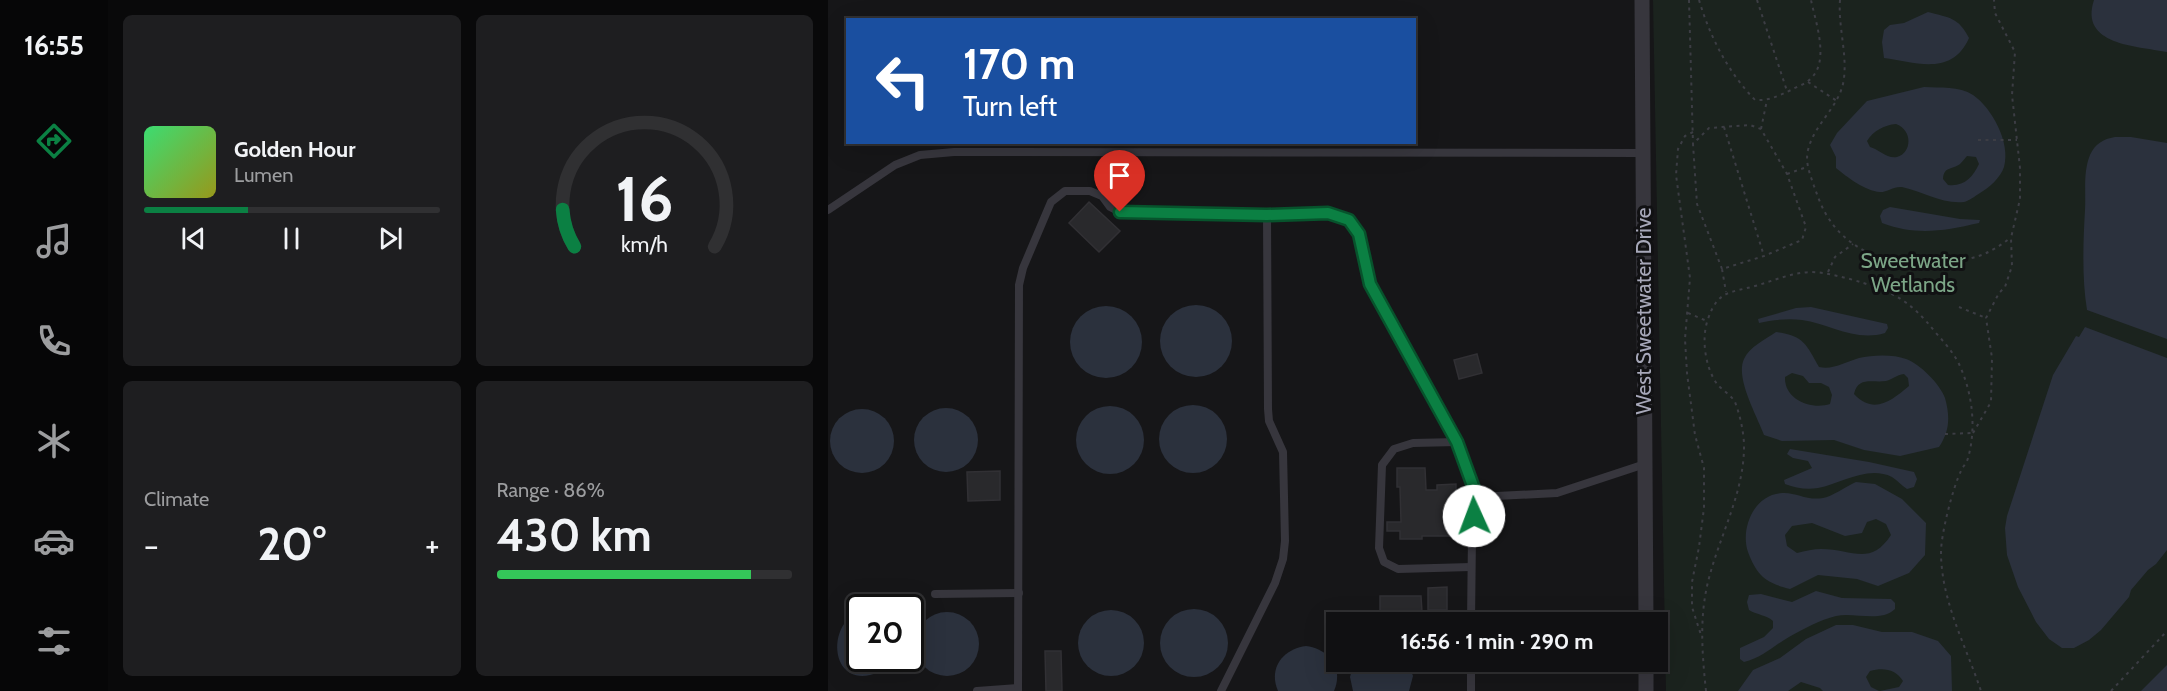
<!DOCTYPE html>
<html lang="en">
<head>
<meta charset="utf-8">
<style>
  body { margin:0; font-family:Cabin,sans-serif; background:#1e1e20; color:#f1f3f6; height:100vh; display:flex; flex-direction:column; font-size:22px; white-space:nowrap }
  * { box-sizing:border-box; margin:0 }
  p { font-size:20px; color:#9c9d9f }
  .icon { flex:none; width:33px; height:33px; fill:none; stroke:currentColor; stroke-width:2; stroke-linecap:round; stroke-linejoin:round }
  .map { position:relative; flex:1; overflow:hidden }
  .details { display:flex; flex-direction:column; gap:15px; padding:15px; background:#09090a; width:720px }
  .details>* { flex:none }
  .guide { position:absolute; left:18px; top:18px; width:570px; height:126px; border-radius:0px; box-shadow:0 6px 24px #0002,0 0 0 2px #303032; background:#1a4fa0; color:#fff; overflow:hidden }
  .speed { position:absolute; left:18px; top:594px; display:flex; gap:12px; font-size:30px; font-weight:700; text-align:center }
  .speed>* { display:grid; place-content:center; width:78px; height:78px; border-radius:50%; background:#101012; box-shadow:0 6px 24px #0002,0 0 0 2px #303032; line-height:1 }
  .speed .limit { border:3px solid #111; border-radius:9px; background:#fff; color:#111 }
  .pin { position:absolute; display:grid; place-items:center; width:51px; height:51px; color:#fff; margin:-62px -26px; border-radius:50% 50% 50% 0; rotate:-45deg; box-shadow:0 0 6px #0007 }
  .pin .icon { rotate:45deg }
  .me { position:absolute; width:66px; margin:-33px; rotate:358deg; stroke-linejoin:round; filter:drop-shadow(0 0 4px #0008) }
  .turn { display:flex; align-items:center; gap:21px; height:126px; padding:0 18px; font-size:27px }
  .turn .icon { width:78px; height:78px; stroke-width:2.5 }
  .turn b { display:block; font-size:42px; line-height:51px }
  .big { font-size:45px; font-weight:800; line-height:1.1 }
  .details .tile { flex:1; display:flex; flex-direction:column; justify-content:center; gap:9px; min-width:0; padding:0 21px; border-radius:9px; background:#1e1e20 }
  .details .dial { align-items:center; gap:0 }
  .dial svg { height:156px; overflow:visible; fill:none; stroke:#303032; stroke-width:7; stroke-linecap:round; text-anchor:middle }
  .dial text { fill:#f1f3f6; stroke:none }
  .song { display:flex; align-items:center; gap:18px }
  .cover { width:72px; height:72px; border-radius:9px; background:linear-gradient(135deg,hsl(140 70% 55%),hsl(60 70% 35%)) }
  .played { height:6px; border-radius:3px; background:linear-gradient(90deg,#0b8043 35%,#303032 35%) }
  .keys { display:flex; justify-content:space-around; direction:ltr }
  .heat { display:flex; justify-content:space-between; align-items:center; font-size:33px; direction:ltr }
  .charge { height:9px; border-radius:4px; background:linear-gradient(90deg,#34c759 86%,#303032 0) }
  .details .tiles { flex:1; display:grid; gap:15px; grid-template-columns:repeat(2,1fr) }
  .trip { position:absolute; left:498px; top:612px; width:342px; height:60px; border-radius:0px; background:#101012; box-shadow:0 6px 24px #0002,0 0 0 2px #303032; font-weight:800; line-height:60px; text-align:center }
  main { display:flex; flex:1; min-height:0 }
  .tabs { display:flex; flex-direction:column; width:108px; justify-content:space-around; align-items:center; background:#060607; color:#9c9d9f }
  .tabs .icon { width:42px; height:42px }
  .tabs .on { color:#0b8043 }
  .tabs b { font-size:27px; color:#f1f3f6 }
  .map>svg:first-child { display:block }
  .green { fill:#1b231e }
  .water { fill:#2b313d; fill-rule:evenodd }
  .building { fill:#29292c; stroke:#313034; stroke-width:1.5 }
  .lines { fill:none; stroke-linecap:round; stroke-linejoin:round }
  .path { stroke:#3c3d44; stroke-width:2; stroke-dasharray:3 4.5; stroke-linecap:butt }
  .service { stroke:#37363d; stroke-width:8 }
  .minor { stroke:#37363d; stroke-width:15 }
  .route-casing { stroke:#07532c; stroke-width:15 }
  .route { stroke:#0b8043; stroke-width:10 }
  .labels { text-anchor:middle; stroke-width:6; stroke-linejoin:round; paint-order:stroke }
  .park-label { font-size:21px; fill:#7ca687; stroke:#111113 }
  .street-label { font-size:21px; fill:#a7a8b9; stroke:#111113 }
</style>
</head>
<body>
<main>
<nav class="tabs">
<b>16:55</b>
<svg class="icon on" aria-label="directions" viewBox="0 0 24 24"><path d="M12 3l9 9-9 9-9-9zM9 14v-3h6M13 9l2 2-2 2"/></svg>
<svg class="icon" aria-label="music" viewBox="0 0 24 24"><path d="M9 18V5l10-2v13"/><circle cx="6" cy="18" r="3"/><circle cx="16" cy="16" r="3"/></svg>
<svg class="icon" aria-label="phone" viewBox="0 0 24 24"><path d="M5 4h4l2 5-3 2q2 4 5 5l2-3 5 2v4C11 20 4 13 5 4z"/></svg>
<svg class="icon" aria-label="climate" viewBox="0 0 24 24"><path d="M12 3v18M4 7l16 10M4 17L20 7"/></svg>
<svg class="icon" aria-label="car" viewBox="0 0 24 24"><path d="M5 17H2v-5l4-1 3-4h7l3 4 3 1v5h-3M9 17h6M6 11h13"/><circle cx="7" cy="17" r="2"/><circle cx="17" cy="17" r="2"/></svg>
<svg class="icon" aria-label="filters" viewBox="0 0 24 24"><path d="M4 7h16M4 17h16"/><circle cx="9" cy="7" r="2"/><circle cx="15" cy="17" r="2"/></svg>
</nav>
<section class="details">
<div class="tiles">
<div class="tile">
<div class="song"><i class="cover"></i><div><b>Golden Hour</b><p>Lumen</p></div></div>
<div class="played"></div>
<div class="keys"><svg class="icon" aria-label="previous" viewBox="0 0 24 24"><path d="M18 5L8 12l10 7zM5 5v14"/></svg><svg class="icon" aria-label="pause" viewBox="0 0 24 24"><path d="M8 5v14M16 5v14"/></svg><svg class="icon" aria-label="next" viewBox="0 0 24 24"><path d="M6 5l10 7-10 7zM19 5v14"/></svg></div>
</div>
<div class="tile dial"><svg viewBox="0 0 100 80">
<path d="M14 69A42 42 0 1 1 86 69"/>
<path d="M14 69A42 42 0 0 1 8 50" stroke="#0b8043"/>
<text x="50" y="56" font-size="32" font-weight="700">16</text>
<text x="50" y="72" font-size="11">km/h</text>
</svg></div>
<div class="tile"><p>Climate</p>
<div class="heat"><a>−</a><b class="big">20°</b><a>+</a></div>
</div>
<div class="tile"><p>Range · 86%</p><b class="big">430 km</b><div class="charge"></div></div>
</div>
</section>
<div class="map">
<svg width="1339" height="691" viewBox="0 0 1339 691">
  <rect width="100%" height="100%" fill="#161618"/>
  <!-- green -->
  <path class="green" d="M825,0H1339V691H838Z"/>
  <!-- water -->
  <g class="water">
    <path d="M1266,0H1339V52C1308,46 1251,45 1266,0Z"/>
    <path d="M1100,12C1122,18 1130,17 1141,38C1124,77 1087,62 1056,58L1054,42L1056,30L1062,25L1076,23Z"/>
    <path d="M1096,87C1112,88 1131,86 1145,95C1164,108 1183,143 1176,167C1173,177 1161,188 1152,193C1147,196 1141,201 1136,202C1113,204 1096,192 1074,187C1066,186 1060,192 1052,192C1037,191 1019,177 1008,168V157L1002,145L1009,133L1039,101ZM1068,124C1085,130 1084,153 1069,157C1059,159 1050,149 1042,147L1039,141C1045,131 1056,125 1068,124ZM1139,156L1148,157L1151,164C1145,177 1136,187 1120,185L1115,179C1116,166 1124,170 1132,164C1135,161 1137,158 1139,156Z"/>
    <path d="M1287,137H1303L1339,143V339L1259,310C1254,280 1255,244 1257,210C1258,192 1255,172 1262,155C1267,144 1275,139 1287,137Z"/>
    <path d="M1062,207L1132,219L1152,220L1151,223C1115,231 1089,236 1054,223L1052,216L1055,210Z"/>
    <circle cx="368" cy="341" r="36"/>
    <circle cx="278" cy="342" r="36"/>
    <path d="M983,307L1059,324L1060,328L1057,333C1027,342 1002,324 974,320C960,318 944,320 931,323L930,319L968,308Z"/>
    <path d="M1257,327L1339,358V550L1328,564L1320,570L1303,590L1301,597L1273,630L1261,640L1246,648H1234L1221,639L1208,622L1190,587L1179,555L1177,528L1179,516L1225,375L1248,336L1251,337Z"/>
    <path d="M948,332C976,336 978,344 991,367C1006,370 1017,362 1031,358C1044,355 1065,354 1078,359C1092,364 1112,384 1117,398C1122,416 1122,431 1111,447L1072,456L1036,450L1006,440L954,441L936,435C929,416 907,378 916,359C921,347 938,339 948,332ZM964,373L975,376L981,383H993L1001,387L1004,395L1002,404C984,410 956,400 957,377ZM1076,374L1080,378L1081,386C1063,401 1046,415 1026,394C1030,376 1044,383 1058,381C1065,379 1068,375 1076,374Z"/>
    <circle cx="365" cy="439" r="34"/>
    <circle cx="282" cy="440" r="34"/>
    <circle cx="118" cy="440" r="32"/>
    <circle cx="34" cy="441" r="32"/>
    <path d="M962,449L1041,462L1086,472L1089,479L1086,487L1079,489C1074,486 1069,480 1064,477C1039,465 1013,484 990,488C978,490 968,488 957,484L956,480L984,468L980,461L965,458L959,454Z"/>
    <path d="M1028,482L1047,484L1074,499L1098,523L1097,555L1081,573L1050,586L1029,579L990,575L962,589C938,583 929,576 920,552C912,529 926,494 954,493C968,492 979,501 995,498C1003,497 1019,486 1028,482ZM1048,519L1058,524L1063,535C1042,567 1024,549 993,549C986,549 977,551 969,553L959,546L957,535L964,526L984,523L1017,536L1034,533L1039,522Z"/>
    <path d="M988,591L1014,598L1063,599L1067,603V609C1052,623 1027,612 1008,616C992,620 975,629 961,637C945,646 934,658 916,662L912,659V648L936,637L945,628V621C939,615 929,615 921,610L919,602L921,595L933,594L964,602Z"/>
    <circle cx="366" cy="643" r="34"/>
    <circle cx="283" cy="643" r="33"/>
    <circle cx="119" cy="644" r="32"/>
    <path d="M31,613L32,658L64,659C60,667 52,673 42,675C1,684 0,622 31,613Z"/>
    <path d="M1008,625H1025L1054,632H1084L1110,641L1123,656L1124,691H1052L1071,687L1075,681C1068,669 1055,667 1042,671L1038,677L1043,687L1051,691H995L992,688L973,682L960,691H910L925,670L952,658L978,639Z"/>
    <path d="M478,646C501,649 516,668 506,691H450C440,668 455,649 478,646Z"/>
    <path d="M526,662H580L585,676L581,691H525L522,677Z"/>
    <path d="M1339,665V691H1313Z"/>
  </g>
  <!-- building -->
  <g class="building">
    <path d="M261,202L292,231L271,252L241,223Z"/>
    <path d="M649,354L654,373L631,379L626,360Z"/>
    <path d="M569,468H597L598,490H609V485L628,484V498H624V536H594V539H572V531H559V522H573L572,487H569Z"/>
    <path d="M172,471V500L140,501L139,472Z"/>
    <path d="M619,587V610H600V588Z"/>
    <path d="M552,596H593L594,612H552Z"/>
    <path d="M217,651H233L234,691H218Z"/>
  </g>
  <g class="lines">
    <!-- path -->
    <g class="path">
      <path d="M861,0L865,144"/>
      <path d="M871,0C882,37 900,72 927,100C941,101 950,96 963,90C968,87 975,85 980,81C1003,64 988,24 983,0"/>
      <path d="M929,0L959,91"/>
      <path d="M1012,0C1010,26 1019,52 1016,78C1013,106 987,122 980,150C977,163 982,174 986,186C990,197 994,209 1001,219C1017,244 1049,262 1078,261C1122,260 1146,267 1182,238"/>
      <path d="M980,82L1009,101"/>
      <path d="M896,127L936,256"/>
      <path d="M933,129L939,100"/>
      <path d="M865,132L857,136L850,149L848,175L862,278L857,339L859,373L867,435L876,468V508L871,547L864,582V607L873,635"/>
      <path d="M1150,140H1189"/>
      <path d="M959,174L979,167"/>
      <path d="M894,269L869,204L865,144L881,128L922,125L933,129L959,174L978,227L974,240L936,256L894,269L898,292"/>
      <path d="M1000,272L1007,257L1025,244"/>
      <path d="M1131,307L1158,318"/>
      <path d="M860,313L879,321"/>
      <path d="M1145,433L1163,402L1164,358L1158,318L1171,293L1177,287L1184,266L1183,238L1192,199V168L1184,95L1187,52L1167,13L1166,0"/>
      <path d="M1117,434L1145,433"/>
      <path d="M878,691C874,653 871,615 881,578C893,532 917,491 916,443C915,429 912,415 907,402C903,395 894,390 889,384C877,367 873,338 880,319C890,290 902,293 927,286C945,281 962,273 982,272C996,272 1009,276 1022,279C1064,291 1081,299 1108,333C1116,342 1124,351 1130,362C1144,390 1149,427 1140,458C1139,463 1135,466 1133,471C1125,487 1113,534 1113,552C1113,601 1138,646 1153,691"/>
      <path d="M1283,691L1339,631"/>
    </g>
    <!-- service -->
    <g class="service">
      <path d="M0,210L67,165L92,155L126,152L815,153"/>
      <path d="M629,442L585,443L566,449L554,465L551,548L556,562L570,569L643,567"/>
      <path d="M649,497L729,493L817,464"/>
      <path d="M107,594L191,593"/>
      <path d="M643,662V691"/>
      <path d="M149,691L190,688"/>
      <path d="M190,691L191,285L195,268L223,202L237,191H262L274,196L282,207L292,212L439,215L500,213L521,220L531,234L541,284L629,442L649,497L644,535L643,622"/>
      <path d="M393,691L447,583L455,559L457,541L455,452L441,421L440,409L439,215"/>
    </g>
    <!-- minor -->
    <g class="minor">
      <path d="M814,0L818,622"/>
      <path d="M818,662V691"/>
    </g>
  </g>
  <g class="lines">
    <defs>
      <path id="route" d="M292,212L439,215L500,213L521,220L531,234L542,284L629,442L649,497L646,516"/>
    </defs>
    <!-- route casing -->
    <use href="#route" class="route-casing"/>
    <!-- route -->
    <use href="#route" class="route"/>
  </g>
  <g class="labels">
    <!-- park labels -->
    <g class="park-label">
      <text x="1085" y="268">Sweetwater<tspan x="1085" dy="24">Wetlands</tspan></text>
    </g>
    <!-- street labels -->
    <g class="street-label">
      <text transform="translate(816 311) rotate(-90)" y="7">West Sweetwater Drive</text>
    </g>
  </g>
</svg>
<div class="speed"><div class="limit">20</div></div>
<div class="pin" style="left:292px;top:212px;background:#d93025"><svg class="icon" aria-label="arrive" viewBox="0 0 24 24"><path d="M6 21V4h12l-3 4 3 4H6"/></svg></div>
<svg class="me" style="left:646px;top:516px" viewBox="-20 -20 40 40"><circle r="19" fill="#fff"/><path d="M0-13L10 11 0 6-10 11z" fill="#0b8043"/></svg>
<div class="trip">16:56 · 1 min · 290 m</div>
<div class="guide">
<div class="turn"><svg class="icon" aria-label="left" viewBox="0 0 24 24"><path d="M17 20v-9H6M10 6l-5 5 5 5"/></svg><div><b>170 m</b>Turn left</div></div>
</div>
</div>
</main>
</body>
</html>
